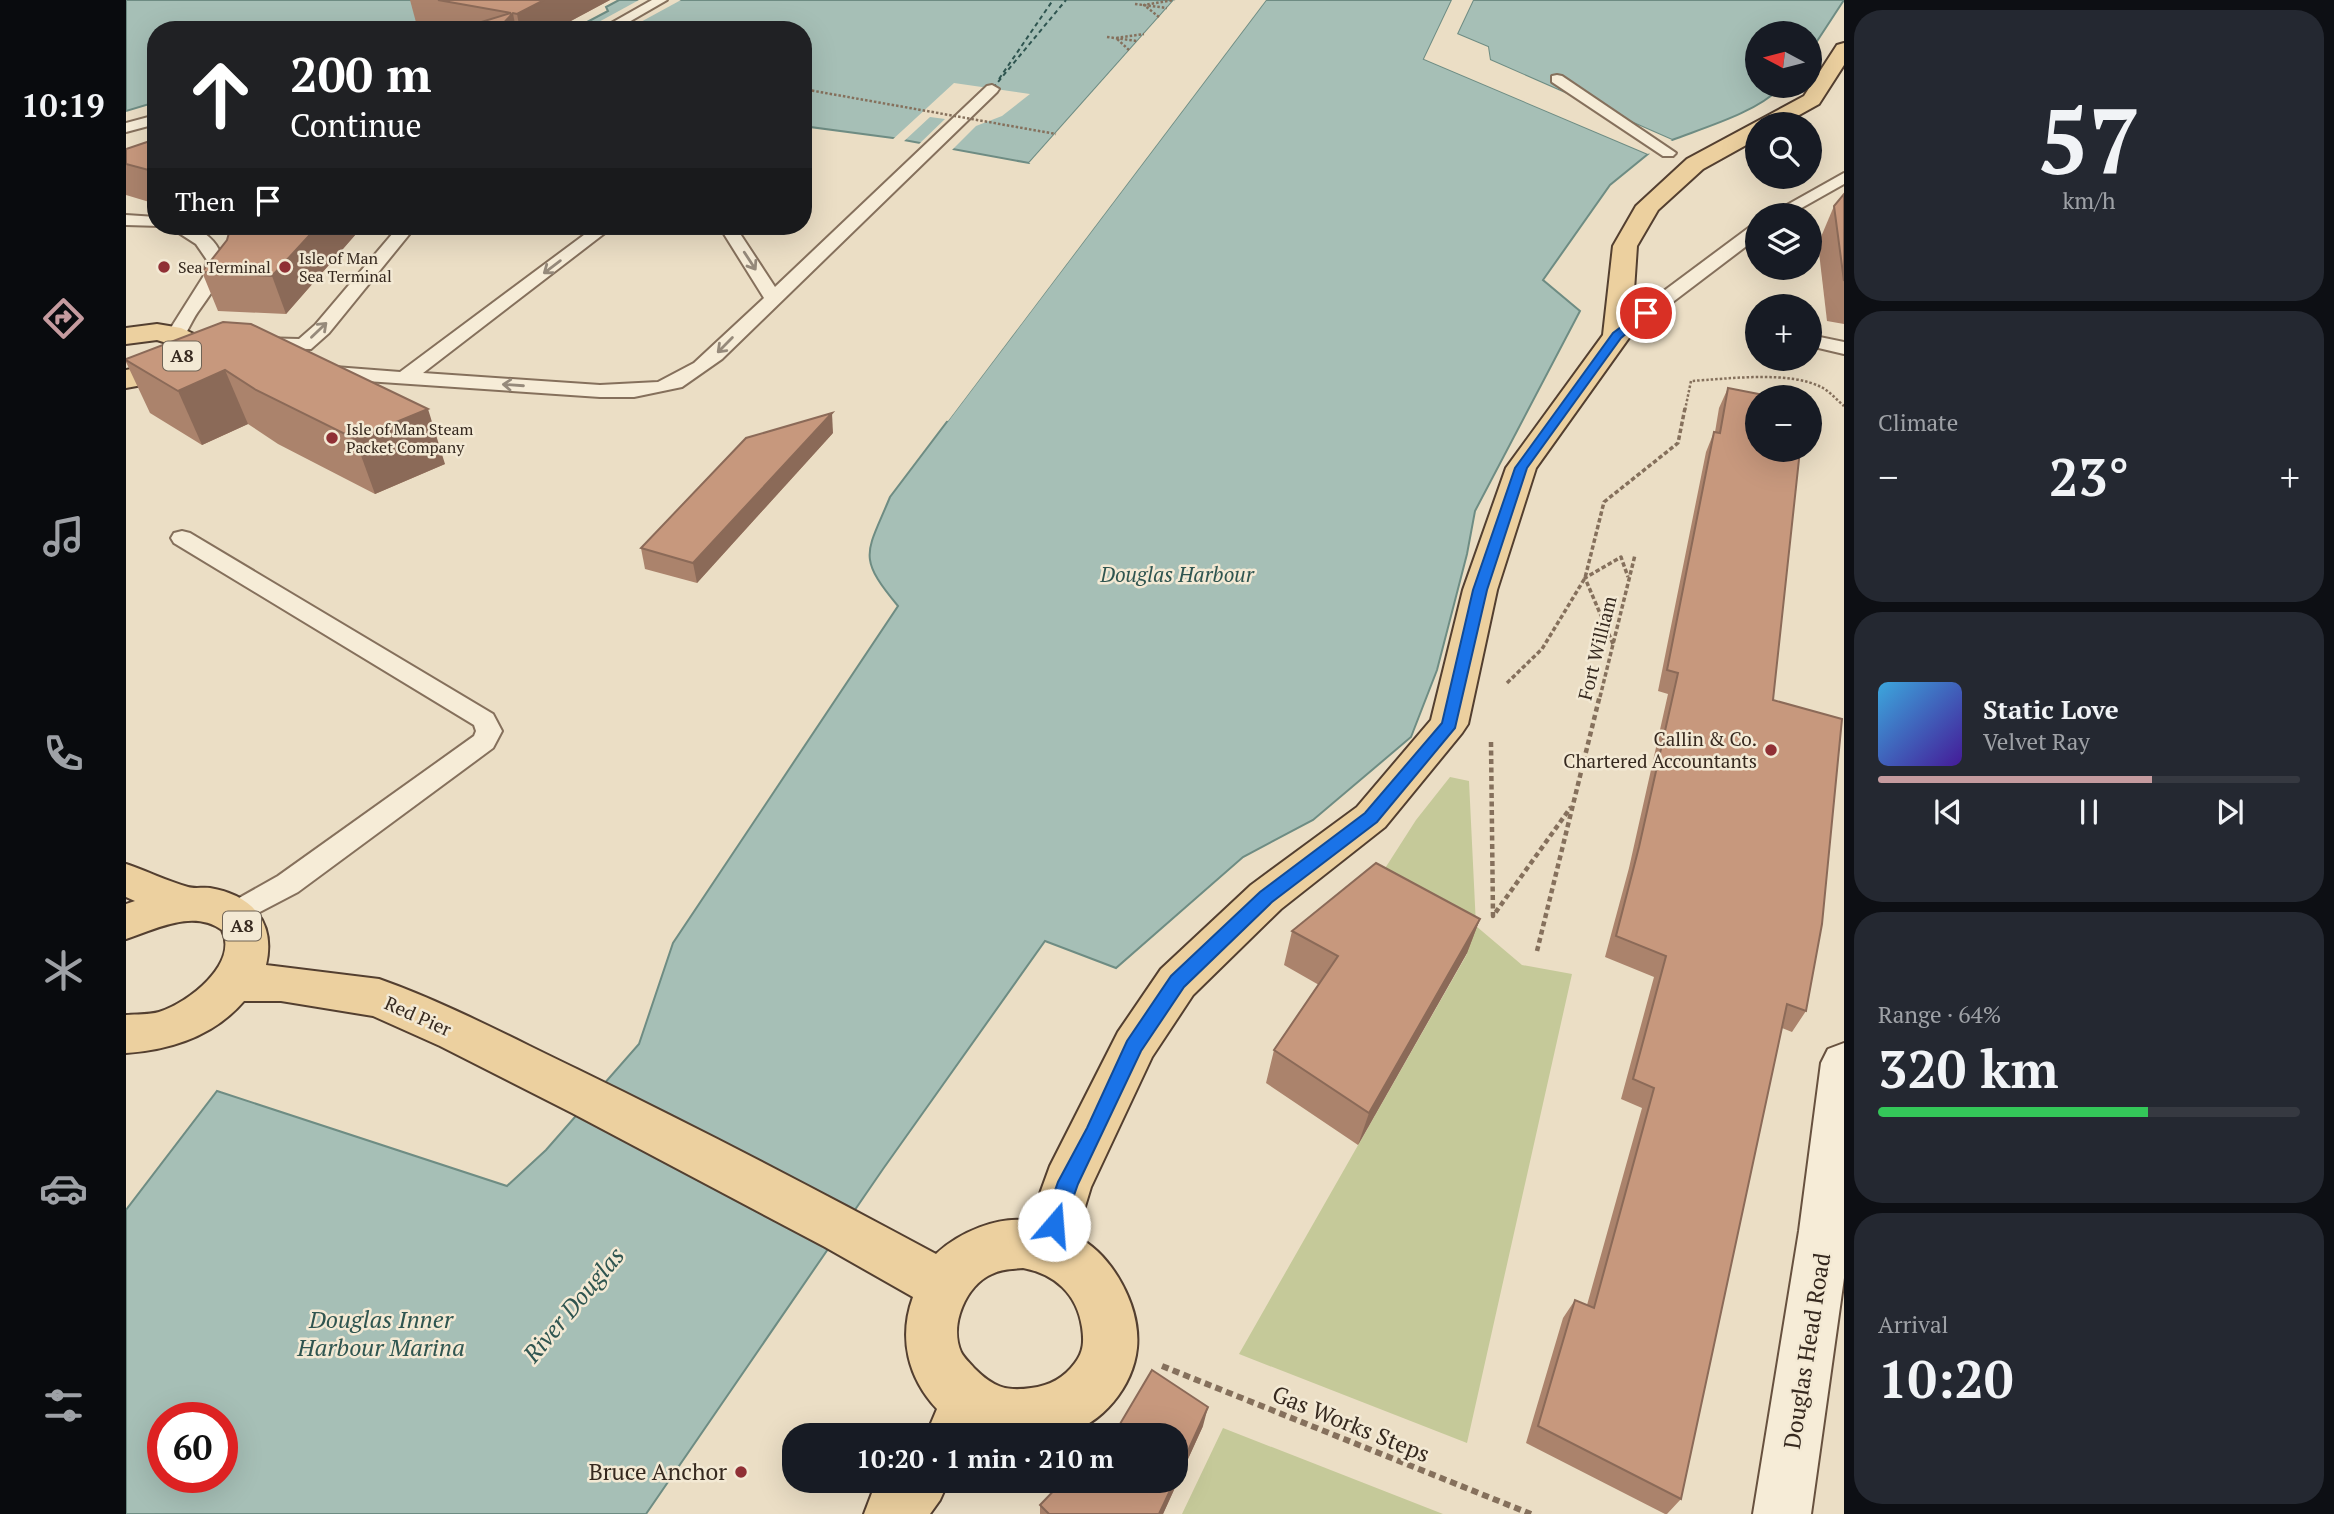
<!DOCTYPE html>
<html lang="en">
<head>
<meta charset="utf-8">
<style>
  body { margin:0; font-family:"PT Serif",serif; background:#242831; color:#f1f3f6; height:100vh; display:flex; flex-direction:column; font-size:26px; white-space:nowrap }
  * { box-sizing:border-box; margin:0 }
  p { font-size:23px; color:#9ea1a6 }
  .icon { flex:none; width:38px; height:38px; fill:none; stroke:currentColor; stroke-width:2; stroke-linecap:round; stroke-linejoin:round }
  .map { position:relative; flex:1; overflow:hidden }
  .details { display:flex; flex-direction:column; gap:10px; padding:10px; background:#0d0f14; width:490px }
  .details>* { flex:none }
  .banner { position:absolute; left:21px; top:21px; width:665px; height:214px; border-radius:28px; box-shadow:0 7px 28px #0002; background:#202124; color:#fff; overflow:hidden }
  .needle { width:46px; rotate:277deg }
  .tools { position:absolute; left:1619px; top:21px; display:grid; gap:14px }
  .tools a { display:grid; place-items:center; width:77px; height:77px; border-radius:50%; background:#171b24; box-shadow:0 7px 28px #0002; font-size:35px }
  .speed { position:absolute; left:21px; top:1402px; display:flex; gap:14px; font-size:35px; font-weight:700; text-align:center }
  .speed>* { display:grid; place-content:center; width:91px; height:91px; border-radius:50%; background:#171b24; box-shadow:0 7px 28px #0002; line-height:1 }
  .speed .limit { border:10px solid #d22; background:#fff; color:#111 }
  .pin { position:absolute; display:grid; place-items:center; width:60px; height:60px; color:#fff; margin:-30px; border:4px solid #fff; border-radius:50%; box-shadow:0 2px 7px #0007 }
  .me { position:absolute; width:77px; margin:-38px; rotate:18deg; stroke-linejoin:round; filter:drop-shadow(0 0 5px #0008) }
  .turn { display:flex; align-items:center; gap:24px; height:147px; padding:0 28px; font-size:32px }
  .turn .icon { width:91px; height:91px; stroke-width:2.5 }
  .turn b { display:block; font-size:49px; line-height:60px }
  .then { display:flex; align-items:center; height:66px; padding:0 28px; background:#0003; gap:14px; font-size:26px }
  .big { font-size:52px; font-weight:700; line-height:1.1 }
  .details .card { flex:1; display:flex; flex-direction:column; justify-content:center; gap:10px; min-width:0; padding:0 24px; border-radius:28px; background:#242831 }
  .details .dial { align-items:center; gap:0 }
  .dial b { font-size:91px; line-height:1 }
  .song { display:flex; align-items:center; gap:21px }
  .cover { width:84px; height:84px; border-radius:10px; background:linear-gradient(135deg,hsl(200 70% 55%),hsl(260 70% 35%)) }
  .played { height:7px; border-radius:4px; background:linear-gradient(90deg,#c59b9f 65%,#363941 65%) }
  .keys { display:flex; justify-content:space-around; direction:ltr }
  .heat { display:flex; justify-content:space-between; align-items:center; font-size:38px; direction:ltr }
  .charge { height:10px; border-radius:5px; background:linear-gradient(90deg,#34c759 64%,#363941 0) }
  .trip { position:absolute; left:656px; top:1423px; width:406px; height:70px; border-radius:28px; background:#171b24; box-shadow:0 7px 28px #0002; font-weight:700; line-height:70px; text-align:center }
  main { display:flex; flex:1; min-height:0 }
  .dock { display:flex; flex-direction:column; width:126px; justify-content:space-around; align-items:center; background:#090b0e; color:#9ea1a6 }
  .dock .icon { width:49px; height:49px }
  .dock .active { color:#c59b9f }
  .dock b { font-size:32px; color:#f1f3f6 }
  .map>svg:first-child { display:block }
  .green { fill:#c5c999 }
  .water { fill:#a6bfb6; stroke:#6e8c83; stroke-width:2; fill-rule:evenodd }
  .pier { fill:#ebdec5 }
  .lines { fill:none; stroke-linecap:round; stroke-linejoin:round }
  .ferry { stroke:#2f5550; stroke-width:2; stroke-dasharray:4.5 3.5; stroke-linecap:butt }
  .lane-casing { stroke:#85705c; stroke-width:4 }
  .secondary-casing { stroke:#67513f; stroke-width:4 }
  .primary-casing { stroke:#533f30; stroke-width:4 }
  .path-far3 { stroke:#85705c; stroke-width:2.5; stroke-dasharray:2.5 2; stroke-linecap:butt }
  .path-far2 { stroke:#85705c; stroke-width:3.5; stroke-dasharray:4.5 2.5; stroke-linecap:butt }
  .path-far1 { stroke:#85705c; stroke-width:4.5; stroke-dasharray:5 3.5; stroke-linecap:butt }
  .path { stroke:#85705c; stroke-width:6; stroke-dasharray:7 4.5; stroke-linecap:butt }
  .lane { fill:#f6ecd7; fill-rule:evenodd }
  .secondary { fill:#f6ecd7; fill-rule:evenodd }
  .primary { fill:#ecd09f; fill-rule:evenodd }
  .path-bridge { stroke:#85705c; stroke-width:2.5; stroke-dasharray:2.5 2; stroke-linecap:butt }
  .wall { fill:#ab836c }
  .shaded-wall { fill:#8b6a58 }
  .building { fill:#c7987d; stroke:#8b6a58; stroke-width:2 }
  .oneway { stroke:#968a7b }
  .route { fill:#1a73e8; stroke:#114b97; stroke-width:2 }
  .poi-dot { fill:#903035; stroke:#f3e9d4; stroke-width:2.5 }
  .labels { text-anchor:middle; stroke-width:5; stroke-linejoin:round; paint-order:stroke }
  .far-poi-label { font-size:16px; fill:#36291f; stroke:#f3e9d4; text-anchor:start }
  .shield { fill:#f3e9d4; stroke:#6f6355; stroke-width:2 }
  .shield-label { font-size:18px; font-weight:bold; fill:#36291f }
  .street-label { font-size:19px; fill:#36291f; stroke:#f3e9d4 }
  .poi-label { font-size:19px; fill:#36291f; stroke:#f3e9d4; text-anchor:end }
  .water-label { font-size:21px; font-style:italic; fill:#2f5550; stroke:#f3e9d4 }
  .near-street-label { font-size:23px; fill:#36291f; stroke:#f3e9d4 }
  .near-poi-label { font-size:23px; fill:#36291f; stroke:#f3e9d4; text-anchor:end }
  .near-water-label { font-size:24px; font-style:italic; fill:#2f5550; stroke:#f3e9d4 }
</style>
</head>
<body>
<main>
<nav class="dock">
<b>10:19</b>
<svg class="icon active" aria-label="directions" viewBox="0 0 24 24"><path d="M12 3l9 9-9 9-9-9zM9 14v-3h6M13 9l2 2-2 2"/></svg>
<svg class="icon" aria-label="music" viewBox="0 0 24 24"><path d="M9 18V5l10-2v13"/><circle cx="6" cy="18" r="3"/><circle cx="16" cy="16" r="3"/></svg>
<svg class="icon" aria-label="phone" viewBox="0 0 24 24"><path d="M5 4h4l2 5-3 2q2 4 5 5l2-3 5 2v4C11 20 4 13 5 4z"/></svg>
<svg class="icon" aria-label="climate" viewBox="0 0 24 24"><path d="M12 3v18M4 7l16 10M4 17L20 7"/></svg>
<svg class="icon" aria-label="car" viewBox="0 0 24 24"><path d="M5 17H2v-5l4-1 3-4h7l3 4 3 1v5h-3M9 17h6M6 11h13"/><circle cx="7" cy="17" r="2"/><circle cx="17" cy="17" r="2"/></svg>
<svg class="icon" aria-label="filters" viewBox="0 0 24 24"><path d="M4 7h16M4 17h16"/><circle cx="9" cy="7" r="2"/><circle cx="15" cy="17" r="2"/></svg>
</nav>
<div class="map">
<svg width="1718" height="1514" viewBox="0 0 1718 1514">
  <rect width="100%" height="100%" fill="#ebdec5"/>
  <!-- green -->
  <g class="green">
    <path d="M1324,777L1343,781L1350,926L1396,965L1446,974L1341,1443L1113,1354L1341,954L1240,898L1290,820Z"/>
    <path d="M1097,1428L1317,1514H1318H1056Z"/>
  </g>
  <!-- water -->
  <g class="water">
    <path d="M0,0H362L277,30H30V102L0,111Z"/>
    <path d="M493,0H1048L903,163L767,138L677,126V30H446L482,11L480,7Z"/>
    <path d="M1140,0H1326L1298,59L1522,154L1484,185L1417,280L1454,311L1349,511L1341,554L1311,670L1285,737L1187,820L1117,857L990,968L919,941L757,1169L520,1514H0V1210L91,1091L381,1186L420,1150L513,1044L547,943L772,606C730,556 741,553 764,497ZM37,1418H96V1477H37Z"/>
    <path d="M1347,0H1718L1684,52V33H1631V86H1656C1632,112 1580,127 1546,140L1364,60L1362,47L1331,34Z"/>
  </g>
  <!-- pier -->
  <g class="pier">
    <path d="M513,0H555L500,30H458Z"/>
    <path d="M1048,0L1051,2L1021,36L907,163H903Z"/>
    <path d="M1135,0H1140L822,421L818,420Z"/>
    <path d="M1326,0H1330L1302,57L1525,152L1522,154L1298,59Z"/>
    <path d="M1343,0H1347L1331,34L1362,47L1364,60L1546,140L1542,142L1362,63L1359,50L1328,35Z"/>
    <path d="M828,83L904,94L876,116L850,126L824,152L791,146L819,119L804,117L776,143L765,141Z"/>
  </g>
  <g class="lines">
    <!-- ferry -->
    <g class="ferry">
      <path d="M873,79L927,0"/>
      <path d="M867,88L940,0"/>
    </g>
    <defs>
      <g id="lane">
        <path d="M526,0H541L489,30H473Z"/>
        <path d="M1431,75L1436,76L1550,153L1547,156H1537L1426,82V76Z"/>
        <path d="M866,85L873,89L871,92L596,359L556,387L508,397H474L196,378L186,372L196,366L274,372L470,226H488L297,373L474,385L532,382L568,363L638,298L593,226H609L649,287L861,86Z"/>
        <path d="M30,115V124L0,132V123Z"/>
        <path d="M1718,173V184L1663,215H1643Z"/>
        <path d="M0,215L30,217V226H35L0,225Z"/>
        <path d="M1631,225V238L1498,339H1484L1482,335L1484,331L1625,226Z"/>
        <path d="M42,226C61,226 73,226 87,241C109,267 89,287 74,309C67,318 63,329 57,338L50,340L41,334L77,277L81,260L70,244Z"/>
        <path d="M273,226H290L203,333L185,349L125,348L123,344L125,340L132,338L173,339L189,325Z"/>
        <path d="M1684,335L1718,342V354L1684,346Z"/>
        <path d="M56,531L64,533L367,714L376,731L367,748L172,892L107,926L97,923L92,915L97,907L152,876L348,736L350,731L348,725L48,543L45,538L48,533Z"/>
      </g>
      <path id="secondary" d="M1718,1043V1278L1685,1514H1627L1673,1231L1695,1063L1702,1049Z"/>
      <g id="primary">
        <path d="M1718,43V65L1693,104L1657,124H1631V139L1577,169L1532,210L1511,246L1505,335L1410,468L1371,590L1342,724L1336,733L1259,827L1155,909L1067,995L1026,1057L965,1187L950,1236C987,1255 1015,1307 1011,1348C1007,1387 976,1424 939,1434C926,1438 910,1435 896,1435C864,1435 832,1435 800,1435L811,1409C782,1378 772,1338 787,1297L699,1247L446,1113L314,1046L247,1016L155,1001H118C88,1036 44,1050 0,1053V1015C11,1014 23,1015 33,1012C62,1003 113,964 96,930C67,909 30,929 0,939V904L9,901L0,897V864C21,871 41,881 62,887C69,889 77,887 84,888C126,895 150,922 140,965L253,979C321,1003 386,1038 451,1069C572,1128 692,1190 810,1254C832,1233 873,1215 904,1221L924,1166L992,1032L1035,969L1125,885L1231,807L1305,720L1337,590L1380,468L1477,335L1487,246L1510,206L1561,159L1678,96L1711,45ZM897,1268C929,1274 951,1294 956,1327C958,1341 958,1351 949,1363C938,1378 923,1386 905,1388C879,1392 866,1386 848,1368C844,1363 838,1358 835,1352C823,1325 840,1285 866,1274C875,1269 887,1269 897,1268Z"/>
        <path d="M31,324L55,328L70,335L75,350C57,376 29,383 0,388V370L24,365L47,349V345L31,340L0,344V328Z"/>
        <path d="M757,1480H823L814,1500L804,1514H738L746,1493Z"/>
      </g>
    </defs>
    <!-- lane casing -->
    <use href="#lane" class="lane-casing"/>
    <!-- secondary casing -->
    <use href="#secondary" class="secondary-casing"/>
    <!-- primary casing -->
    <use href="#primary" class="primary-casing"/>
    <!-- path-far3 -->
    <g class="path-far3">
      <path d="M1009,4L1041,8"/>
      <path d="M1033,17L1018,5L1048,0"/>
      <path d="M981,37L1011,41"/>
      <path d="M1003,50L990,38L1018,34"/>
      <path d="M1559,410L1565,381C1601,379 1665,370 1697,388C1705,393 1711,400 1718,406"/>
    </g>
    <!-- path-far2 -->
    <g class="path-far2">
      <path d="M1487,644L1459,578L1495,557L1502,577"/>
      <path d="M1381,683L1416,649L1459,578L1478,502L1552,443L1559,408"/>
      <path d="M1474,697L1509,555"/>
    </g>
    <!-- path-far1 -->
    <g class="path-far1">
      <path d="M1365,742L1367,916L1445,807"/>
      <path d="M1411,951L1474,695"/>
    </g>
    <!-- path -->
    <path class="path" d="M1036,1366L1405,1514"/>
    <!-- lane -->
    <use href="#lane" class="lane"/>
    <!-- secondary -->
    <use href="#secondary" class="secondary"/>
    <!-- primary -->
    <use href="#primary" class="primary"/>
    <!-- path-bridge -->
    <path class="path-bridge" d="M677,89L930,134"/>
  </g>
  <!-- wall -->
  <g class="wall">
    <path d="M284,0H484L428,30H310L291,26Z"/>
    <path d="M30,139V204L0,195V149Z"/>
    <path d="M1718,194V324L1701,321L1692,244L1708,206Z"/>
    <path d="M100,226H237L160,314L92,311L76,272L101,240L104,229Z"/>
    <path d="M97,322L319,464L249,494L152,444L122,424L76,445L24,413L0,362V359Z"/>
    <path d="M1602,388L1647,700L1680,1011L1666,1032L1656,1028L1555,1499L1541,1514H1539L1400,1443L1437,1318L1449,1300L1461,1305L1516,1108L1495,1099L1528,977L1479,957L1503,868L1542,694L1532,691L1580,452L1588,432H1589L1593,408Z"/>
    <path d="M707,433L571,583L519,569L515,548Z"/>
    <path d="M1354,919L1341,953L1232,1145L1140,1083L1148,1050L1193,985L1158,965L1166,931Z"/>
    <path d="M1077,1426L1037,1514H914V1505Z"/>
  </g>
  <!-- shaded-wall -->
  <g class="shaded-wall">
    <path d="M418,0H484L428,30H394L391,14Z"/>
    <path d="M387,13L390,30H371Z"/>
    <path d="M192,226H237L160,314L146,276Z"/>
    <path d="M99,370L122,424L76,445L52,391Z"/>
    <path d="M302,409L319,464L249,494L229,439Z"/>
    <path d="M706,413L707,433L571,583L567,563Z"/>
    <path d="M1354,919L1341,953L1232,1145L1243,1113Z"/>
    <path d="M1082,1407L1077,1426L1037,1514H1033L1049,1480H1050V1477Z"/>
  </g>
  <!-- building -->
  <g class="building">
    <path d="M312,0H418L391,14L387,13L371,30H329L385,13Z"/>
    <path d="M30,139V172L0,164V149Z"/>
    <path d="M1718,194V281L1708,206Z"/>
    <path d="M105,226H192L146,276L76,272L101,240Z"/>
    <path d="M97,322L125,324L302,409L229,439L130,390L99,370L52,391L0,360V359Z"/>
    <path d="M1602,388L1648,397H1631V450H1674L1647,700L1716,719L1696,924L1680,1011L1661,1004L1555,1499L1412,1426L1449,1300L1468,1308L1528,1088L1507,1079L1540,956L1490,936L1513,847L1552,673L1541,670L1588,432L1594,433Z"/>
    <path d="M706,413L567,563L515,548L620,438Z"/>
    <path d="M1250,863L1354,919L1243,1113L1148,1050L1212,956L1166,931Z"/>
    <path d="M1026,1370L1082,1407L1050,1477V1435H983L994,1424Z"/>
    <path d="M938,1480H1049L1033,1514H923L914,1505Z"/>
  </g>
  <!-- one-way arrows -->
  <defs><path id="oneway-shaft" d="M-6 0H5M1.5-3L5.5 0L1.5 3" fill="none" stroke-width="1.6" stroke-linecap="round" stroke-linejoin="round" transform="scale(1.75)"/></defs>
  <g class="oneway">
    <use href="#oneway-shaft" transform="translate(624 261) rotate(57)"/>
    <use href="#oneway-shaft" transform="translate(426 267) rotate(143)"/>
    <use href="#oneway-shaft" transform="translate(193 330) rotate(-44)"/>
    <use href="#oneway-shaft" transform="translate(599 345) rotate(135)"/>
    <use href="#oneway-shaft" transform="translate(387 385) rotate(-176)"/>
  </g>
  <!-- route -->
  <path class="route" d="M1516,311L1525,313L1495,338L1401,468L1361,590L1329,728L1251,822L1146,902L1058,987L1015,1051L952,1184L935,1232L928,1235L921,1232L917,1225L932,1182L961,1128L1001,1041L1045,976L1134,892L1239,813L1316,723L1347,590L1389,468L1487,333Z"/>
  <!-- markers -->
  <g class="poi-dot">
    <circle cx="38" cy="267" r="7"/>
    <circle cx="159" cy="267" r="7"/>
    <circle cx="206" cy="438" r="7"/>
    <circle cx="1645" cy="750" r="7"/>
    <circle cx="615" cy="1472" r="7"/>
  </g>
  <g class="labels">
    <!-- far-poi labels -->
    <g class="far-poi-label">
      <text x="173" y="264">Isle of Man<tspan x="173" dy="18">Sea Terminal</tspan></text>
      <text x="52" y="273">Sea Terminal</text>
      <text x="220" y="435">Isle of Man Steam<tspan x="220" dy="18">Packet Company</tspan></text>
    </g>
    <!-- shield labels -->
    <g class="shield">
      <rect x="37" y="341.5" width="38" height="29" rx="5"/>
      <rect x="97" y="911.5" width="38" height="29" rx="5"/>
    </g>
    <g class="shield-label">
      <text x="56" y="362">A8</text>
      <text x="116" y="932">A8</text>
    </g>
    <!-- street labels -->
    <g class="street-label">
      <text transform="translate(1471 648) rotate(-76)" y="7">Fort William</text>
      <text transform="translate(292 1016) rotate(24)" y="7">Red Pier</text>
    </g>
    <!-- poi labels -->
    <g class="poi-label">
      <text x="1631" y="746">Callin &amp; Co.<tspan x="1631" dy="22">Chartered Accountants</tspan></text>
    </g>
    <!-- water labels -->
    <g class="water-label">
      <text x="1051" y="582">Douglas Harbour</text>
    </g>
    <!-- near-street labels -->
    <g class="near-street-label">
      <text transform="translate(1681 1351) rotate(-81)" y="8">Douglas Head Road</text>
      <text transform="translate(1225 1424) rotate(22)" y="8">Gas Works Steps</text>
    </g>
    <!-- near-poi labels -->
    <g class="near-poi-label">
      <text x="601" y="1480">Bruce Anchor</text>
    </g>
    <!-- near-water labels -->
    <g class="near-water-label">
      <text transform="translate(448 1305) rotate(-50)" y="8">River Douglas</text>
      <text x="255" y="1328">Douglas Inner<tspan x="255" dy="28">Harbour Marina</tspan></text>
    </g>
  </g>
</svg>
<div class="tools">
<a><svg class="needle" viewBox="-14 -14 28 28"><path d="M0-13l5 13h-10z" fill="#e53935"/><path d="M0 13l5-13h-10z" fill="#9ea1a6"/></svg></a>
<a><svg class="icon" aria-label="search" viewBox="0 0 24 24"><circle cx="10" cy="10" r="6"/><path d="M15 15l6 6"/></svg></a>
<a><svg class="icon" aria-label="layers" viewBox="0 0 24 24"><path d="M12 4l9 5-9 5-9-5zM3 14l9 5 9-5"/></svg></a>
<a>+</a>
<a>−</a>
</div>
<div class="speed"><div class="limit">60</div></div>
<div class="pin" style="left:1520px;top:313px;background:#d93025"><svg class="icon" aria-label="arrive" viewBox="0 0 24 24"><path d="M6 21V4h12l-3 4 3 4H6"/></svg></div>
<svg class="me" style="left:928px;top:1225px" viewBox="-20 -20 40 40"><circle r="19" fill="#fff"/><path d="M0-13L10 11 0 6-10 11z" fill="#1a73e8"/></svg>
<div class="trip">10:20 · 1 min · 210 m</div>
<div class="banner">
<div class="turn"><svg class="icon" aria-label="ahead" viewBox="0 0 24 24"><path d="M12 20V5M6 11l6-6 6 6"/></svg><div><b>200 m</b>Continue</div></div>
<div class="then">Then<svg class="icon" aria-label="arrive" viewBox="0 0 24 24"><path d="M6 21V4h12l-3 4 3 4H6"/></svg></div>
</div>
</div>
<section class="details">
<div class="card dial"><b>57</b><p>km/h</p></div>
<div class="card"><p>Climate</p>
<div class="heat"><a>−</a><b class="big">23°</b><a>+</a></div>
</div>
<div class="card">
<div class="song"><i class="cover"></i><div><b>Static Love</b><p>Velvet Ray</p></div></div>
<div class="played"></div>
<div class="keys"><svg class="icon" aria-label="previous" viewBox="0 0 24 24"><path d="M18 5L8 12l10 7zM5 5v14"/></svg><svg class="icon" aria-label="pause" viewBox="0 0 24 24"><path d="M8 5v14M16 5v14"/></svg><svg class="icon" aria-label="next" viewBox="0 0 24 24"><path d="M6 5l10 7-10 7zM19 5v14"/></svg></div>
</div>
<div class="card"><p>Range · 64%</p><b class="big">320 km</b><div class="charge"></div></div>
<div class="card"><p>Arrival</p><b class="big">10:20</b></div>
</section>
</main>
</body>
</html>
